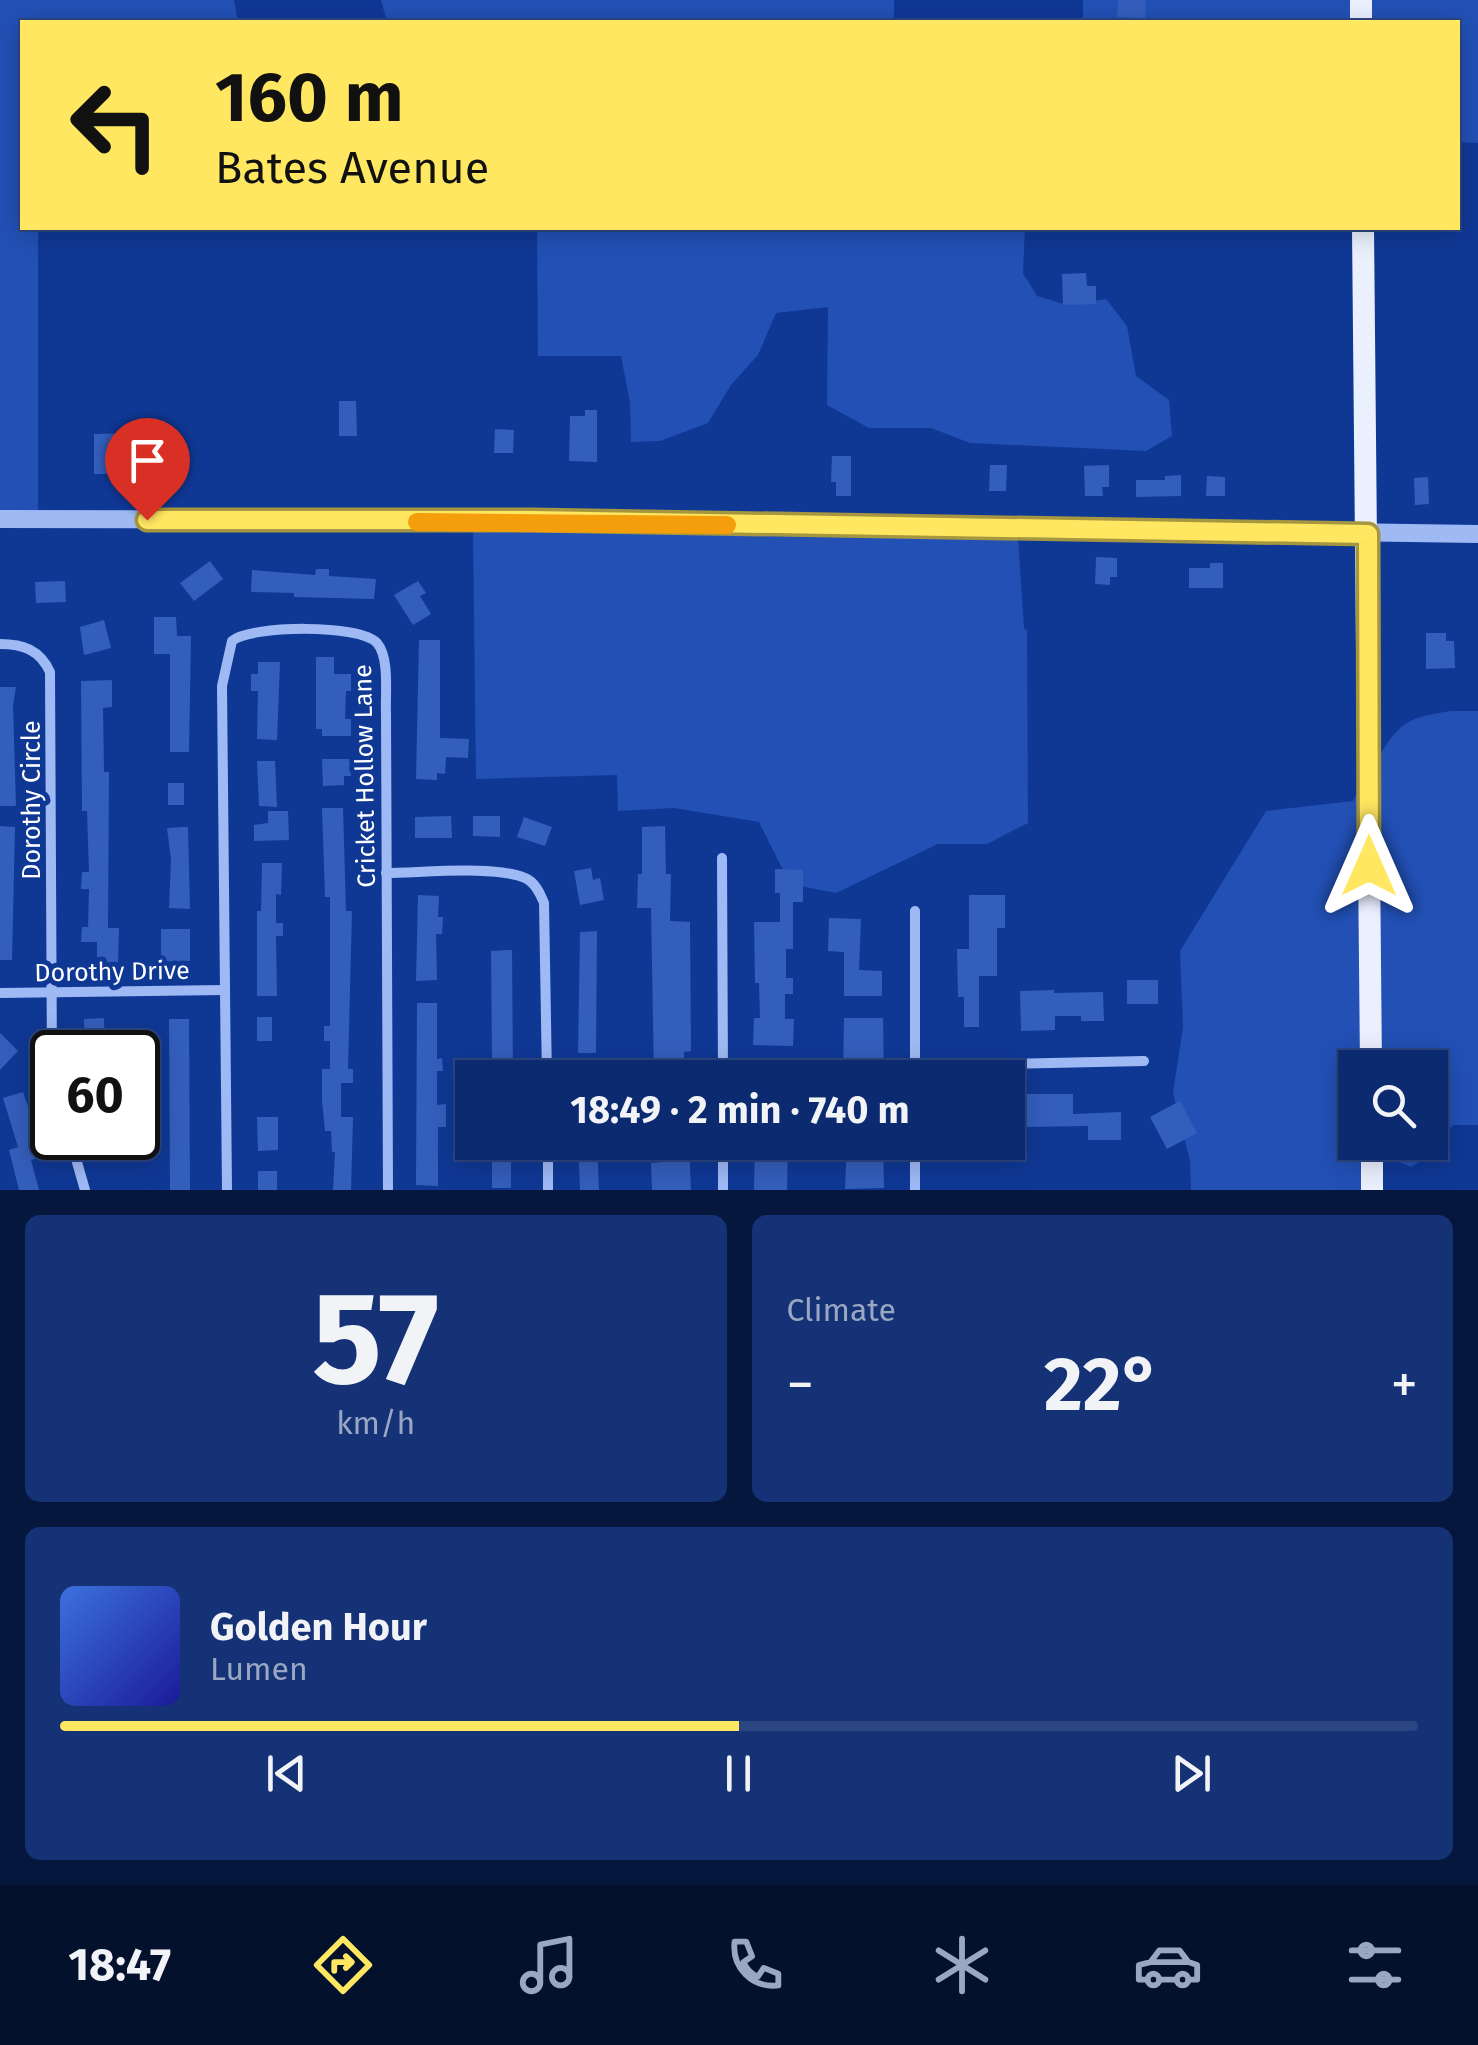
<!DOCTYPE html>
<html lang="en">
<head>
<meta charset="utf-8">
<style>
  body { margin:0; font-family:"Fira Sans",sans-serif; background:#143275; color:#f1f3f6; height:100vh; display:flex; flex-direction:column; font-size:38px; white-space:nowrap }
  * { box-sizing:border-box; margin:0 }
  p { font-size:32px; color:#9aa7c3 }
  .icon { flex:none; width:55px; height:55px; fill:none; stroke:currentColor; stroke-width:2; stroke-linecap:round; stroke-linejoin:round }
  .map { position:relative; height:1190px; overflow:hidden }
  .panel { display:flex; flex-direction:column; gap:25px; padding:25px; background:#06173e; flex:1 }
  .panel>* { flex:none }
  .guide { position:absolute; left:20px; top:20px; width:1440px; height:210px; border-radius:0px; box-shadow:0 5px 25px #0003,0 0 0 2px #2b4683; background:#ffe761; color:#111; overflow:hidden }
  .tools { position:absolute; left:1338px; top:1050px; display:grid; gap:20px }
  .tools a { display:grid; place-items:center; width:110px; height:110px; border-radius:0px; background:#0b2a70; box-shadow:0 5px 25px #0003,0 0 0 2px #2b4683; font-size:50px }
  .speed { position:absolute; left:30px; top:1030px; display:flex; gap:20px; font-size:50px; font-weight:700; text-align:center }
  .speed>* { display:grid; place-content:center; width:130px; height:130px; border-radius:50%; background:#0b2a70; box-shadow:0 5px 25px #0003,0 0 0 2px #2b4683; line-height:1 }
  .speed .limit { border:5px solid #111; border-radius:15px; background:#fff; color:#111 }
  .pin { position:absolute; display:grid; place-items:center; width:85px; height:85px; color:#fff; margin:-102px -42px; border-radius:50% 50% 50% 0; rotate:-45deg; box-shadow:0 0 10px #0007 }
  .pin .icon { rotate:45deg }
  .me { position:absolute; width:110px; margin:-55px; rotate:0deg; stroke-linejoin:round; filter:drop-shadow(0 0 8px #0008) }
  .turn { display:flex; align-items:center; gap:35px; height:210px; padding:0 30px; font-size:45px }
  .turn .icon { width:130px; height:130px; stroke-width:2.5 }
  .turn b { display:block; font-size:70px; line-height:85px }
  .big { font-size:75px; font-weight:700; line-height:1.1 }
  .panel .tile { flex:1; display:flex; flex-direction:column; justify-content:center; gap:15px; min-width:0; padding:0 35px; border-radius:15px; background:#143275 }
  .panel .dial { align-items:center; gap:0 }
  .dial b { font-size:130px; line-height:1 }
  .song { display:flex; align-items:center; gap:30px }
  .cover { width:120px; height:120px; border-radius:15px; background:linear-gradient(135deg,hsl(220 70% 55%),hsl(240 70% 35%)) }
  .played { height:10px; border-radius:5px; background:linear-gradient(90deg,#ffe761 50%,#2b4683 50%) }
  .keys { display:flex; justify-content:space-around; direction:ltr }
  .heat { display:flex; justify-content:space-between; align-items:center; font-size:55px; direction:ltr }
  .panel .tiles { flex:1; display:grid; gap:25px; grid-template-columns:1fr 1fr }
  .tile:last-child { grid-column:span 2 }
  .trip { position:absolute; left:455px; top:1060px; width:570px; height:100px; border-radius:0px; background:#0b2a70; box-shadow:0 5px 25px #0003,0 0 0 2px #2b4683; font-weight:700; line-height:100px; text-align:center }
  .tabs { display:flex; height:160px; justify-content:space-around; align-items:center; background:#04112d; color:#9aa7c3 }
  .tabs .icon { width:70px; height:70px }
  .tabs .on { color:#ffe761 }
  .tabs b { font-size:45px; color:#f1f3f6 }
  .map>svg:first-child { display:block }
  .green { fill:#2250b5 }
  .building { fill:#345ebc }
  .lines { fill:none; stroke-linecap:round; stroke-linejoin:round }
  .minor { stroke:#9eb9f4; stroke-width:10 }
  .tertiary { stroke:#9eb9f4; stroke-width:18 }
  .primary { stroke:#ebf0ff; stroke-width:22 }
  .route-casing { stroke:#a6963f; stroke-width:25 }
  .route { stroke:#ffe761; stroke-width:18 }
  .slow { stroke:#f59e0b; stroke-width:18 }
  .labels { text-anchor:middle; stroke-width:10; stroke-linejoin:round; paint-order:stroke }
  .street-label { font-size:25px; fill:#fff; stroke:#0f3895 }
</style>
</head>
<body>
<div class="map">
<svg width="1478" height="1190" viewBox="0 0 1478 1190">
  <rect width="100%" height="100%" fill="#0f3895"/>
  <!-- green -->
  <g class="green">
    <path d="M0,0H234L238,22H22V228H38V511H0Z"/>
    <path d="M381,0H894V22H387Z"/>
    <rect x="1083" y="0" width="271" height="22"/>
    <path d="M1368,0H1478V143L1458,142V22H1368Z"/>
    <path d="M537,228H1025L1023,273L1037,296L1067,305L1106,299L1127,326L1136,376L1169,400L1172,436L1146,451L970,443L931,428H869L827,405L828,307L776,313L758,355L731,385L708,423L660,441L631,442L630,403L621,356H538Z"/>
    <path d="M532,529L1018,536L1024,629L1027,630L1028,823L987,844H938L836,893L790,884L759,822L674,808L618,811L617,775L476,779L473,531Z"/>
    <path d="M1451,711H1478V1125H1453L1435,1152L1411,1167L1382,1155L1379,1143L1430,1142V1068L1378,1067L1375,763C1400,722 1405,718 1451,711Z"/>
    <path d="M1361,787L1364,1067L1355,1068V1142L1363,1143V1190H1191L1190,1161L1173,1093L1183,1027L1180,951L1266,811L1353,801Z"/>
  </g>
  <!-- building -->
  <g class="building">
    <path d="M1118,0H1146L1145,18L1117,17Z"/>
    <path d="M1086,273L1087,286H1096V304L1063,305L1062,274Z"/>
    <path d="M339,401H356L357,436H339Z"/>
    <path d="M585,410H597V462L569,461L570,416H585Z"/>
    <path d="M495,429L514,430L513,453H494Z"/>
    <path d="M133,433V458H115V462H108V474H94V434Z"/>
    <path d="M832,456H851V496H836V482H831Z"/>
    <path d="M990,465H1007L1006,491H989Z"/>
    <path d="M1109,465V487H1102L1103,496H1085L1084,466Z"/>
    <path d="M1181,475V496L1136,497V480H1165V476Z"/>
    <path d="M1207,476L1225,477V496H1206Z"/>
    <path d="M1428,477L1429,504L1415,505L1414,478Z"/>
    <path d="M1096,557L1117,558V577H1110V585L1095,584Z"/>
    <path d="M210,561L223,579L194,601L180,583Z"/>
    <path d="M1210,563H1223V588H1189V568H1210Z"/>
    <path d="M316,569H329V576L376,579L374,599L294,597V593L251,592L252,570L315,575Z"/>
    <path d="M65,581L66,602L36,603L35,582Z"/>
    <path d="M418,581L426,593L420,596L431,614L413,625L394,595Z"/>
    <path d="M154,617H176L177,636H191L189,752H170V654H154Z"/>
    <path d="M104,620L111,648L84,655L80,627Z"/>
    <path d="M1426,633H1446V641H1454L1455,668L1426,669Z"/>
    <path d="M419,640H440V738L469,739L468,758L446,757L445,774L437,773V780L416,779Z"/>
    <path d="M316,657H334V674H351V691H346L345,719H351V736H322V729H316Z"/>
    <path d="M258,662H280L277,740L257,739L258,691H251V674H258Z"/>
    <path d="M112,680V707L103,708L104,772H109L108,928H119L118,963H97V942H81L82,927H88L89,889H81L82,872H89L87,811H82L81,681Z"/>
    <path d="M0,687H16L13,705L16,806H0Z"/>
    <path d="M322,759H351V776H344V785L323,786Z"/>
    <path d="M257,761H275L277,807L259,806Z"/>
    <rect x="168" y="783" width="16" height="22"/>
    <path d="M322,808H343L346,911H352L348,1069H353V1083H341V1117H353L351,1190H333L335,1152H332L331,1131H325L322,1100V1069H330V1041H324V1026H330V897H325Z"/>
    <path d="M268,811H288L289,840L254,841V825L268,823Z"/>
    <path d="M451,816L452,838H415V817Z"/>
    <path d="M473,816H500V837L473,836Z"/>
    <path d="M524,817L552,827L545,846L517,837Z"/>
    <path d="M0,826L15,827L12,960H0Z"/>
    <path d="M665,826L666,874H671L670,921L690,922L691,1051L684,1052V1078H654L651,908H637L638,874H642V827Z"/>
    <path d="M183,827H188L190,909L169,908L171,859L167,828Z"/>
    <path d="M262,863H282L281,895L276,894V923H283V936H276L277,996H257V911H261Z"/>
    <path d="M591,868L593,880L600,878L604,900L580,905L574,871Z"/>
    <path d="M775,869L803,870V902H793V949H786V978H793V994H785V1019H794L793,1046L753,1045L754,1018H760L759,983H755L754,922H780V893H775Z"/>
    <path d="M418,895L439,896L438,917H443L442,934H436L437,980L416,981Z"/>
    <path d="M969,895H1005V928H997V976H979V1027H964V997H958L957,949H969Z"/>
    <path d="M829,918L861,919L859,970L882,971V996H844V952L828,951Z"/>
    <path d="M161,929H190V961L161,962Z"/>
    <path d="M597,931L596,1053H578L580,932Z"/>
    <path d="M512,950L513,1078L486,1077V1063H492L491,951Z"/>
    <rect x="1127" y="980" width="31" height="24"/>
    <path d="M1054,990V993L1103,992L1104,1021H1081V1016H1055V1030L1021,1031L1020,991Z"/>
    <path d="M417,1003H437V1059L442,1058L443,1071H437V1105L446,1104V1127H438V1186L416,1185Z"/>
    <rect x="257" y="1017" width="15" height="24"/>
    <path d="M104,1018L105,1052H85L84,1019Z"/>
    <path d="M844,1018H883L884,1078H843Z"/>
    <path d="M169,1019H189L190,1190H170Z"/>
    <path d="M0,1033L18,1051L0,1070Z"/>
    <path d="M754,1066L794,1067V1078H754Z"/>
    <path d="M23,1092L45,1156L31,1160L39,1190H19L9,1150L18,1147L3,1098Z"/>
    <path d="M1008,1094H1073V1114L1121,1112V1140H1088V1126L1025,1127V1130L1008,1131Z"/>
    <path d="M1180,1101L1197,1133L1167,1149L1150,1117Z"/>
    <path d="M257,1117H278V1150L258,1151Z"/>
    <rect x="116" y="1138" width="21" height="18"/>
    <path d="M578,1142H597L599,1190H580Z"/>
    <path d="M664,1142H689L691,1190H652L651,1163L663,1162Z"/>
    <path d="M755,1142H788L787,1190H754Z"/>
    <path d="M847,1142H883L884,1188L845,1189Z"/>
    <path d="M492,1156L511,1157V1188H492Z"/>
    <rect x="258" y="1171" width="19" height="19"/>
  </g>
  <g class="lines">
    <!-- minor -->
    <g class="minor">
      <path d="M0,644C23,644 40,650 50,672L52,1069"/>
      <path d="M722,858L723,1078"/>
      <path d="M386,873C421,873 495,865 525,878C535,882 540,893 544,903L547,1078"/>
      <path d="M915,911V1078"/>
      <path d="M0,993L225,990"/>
      <path d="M915,1066L1144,1061"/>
      <path d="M70,1138L85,1190"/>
      <path d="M548,1142V1190"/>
      <path d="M723,1142V1190"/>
      <path d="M915,1142V1190"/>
      <path d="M227,1190L222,686L232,641C251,625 360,624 377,643C390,658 385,694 386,713L388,1190"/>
    </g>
    <!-- tertiary -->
    <path class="tertiary" d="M0,519L532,520L1478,534"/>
    <!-- primary -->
    <g class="primary">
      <path d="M1361,0V22"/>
      <path d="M1363,228L1371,1068"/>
      <path d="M1372,1142V1190"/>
    </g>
  </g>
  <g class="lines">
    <defs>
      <path id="route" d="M147,520H532L1368,534L1369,866"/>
    </defs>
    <!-- route casing -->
    <use href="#route" class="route-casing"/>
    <!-- route -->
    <use href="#route" class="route"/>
    <!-- slow -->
    <path class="slow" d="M417,522L727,525"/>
  </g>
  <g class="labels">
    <!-- street labels -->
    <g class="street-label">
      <text transform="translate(364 776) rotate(-91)" y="9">Cricket Hollow Lane</text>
      <text transform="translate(31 800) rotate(-90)" y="9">Dorothy Circle</text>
      <text transform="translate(112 971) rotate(-1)" y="9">Dorothy Drive</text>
    </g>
  </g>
</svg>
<div class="tools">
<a><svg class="icon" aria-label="search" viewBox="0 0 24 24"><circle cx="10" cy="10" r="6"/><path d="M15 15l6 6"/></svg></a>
</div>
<div class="speed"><div class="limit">60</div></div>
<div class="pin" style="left:147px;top:520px;background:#d93025"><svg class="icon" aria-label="arrive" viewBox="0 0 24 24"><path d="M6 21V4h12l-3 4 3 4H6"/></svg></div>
<svg class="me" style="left:1369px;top:866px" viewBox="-20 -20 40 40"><path d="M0-17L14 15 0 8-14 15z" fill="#ffe761" stroke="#fff" stroke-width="4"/></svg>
<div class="trip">18:49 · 2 min · 740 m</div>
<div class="guide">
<div class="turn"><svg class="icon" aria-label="left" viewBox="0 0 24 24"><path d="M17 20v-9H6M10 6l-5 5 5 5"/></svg><div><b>160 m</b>Bates Avenue</div></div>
</div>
</div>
<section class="panel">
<div class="tiles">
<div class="tile dial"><b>57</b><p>km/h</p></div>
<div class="tile"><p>Climate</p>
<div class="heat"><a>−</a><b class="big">22°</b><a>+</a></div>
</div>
<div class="tile">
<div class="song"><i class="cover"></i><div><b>Golden Hour</b><p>Lumen</p></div></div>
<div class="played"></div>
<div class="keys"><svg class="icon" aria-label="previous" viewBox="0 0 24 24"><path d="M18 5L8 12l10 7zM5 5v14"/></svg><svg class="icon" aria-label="pause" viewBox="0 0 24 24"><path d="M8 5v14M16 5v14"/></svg><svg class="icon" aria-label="next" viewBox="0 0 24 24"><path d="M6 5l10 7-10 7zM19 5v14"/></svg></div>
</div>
</div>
</section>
<nav class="tabs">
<b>18:47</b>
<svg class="icon on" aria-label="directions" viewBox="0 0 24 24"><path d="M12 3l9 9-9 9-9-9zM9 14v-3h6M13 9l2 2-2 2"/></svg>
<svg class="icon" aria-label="music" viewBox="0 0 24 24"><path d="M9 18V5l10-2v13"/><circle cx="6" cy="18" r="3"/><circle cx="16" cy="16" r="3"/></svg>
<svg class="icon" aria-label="phone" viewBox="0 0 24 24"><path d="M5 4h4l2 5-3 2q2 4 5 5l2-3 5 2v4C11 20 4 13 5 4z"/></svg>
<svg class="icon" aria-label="climate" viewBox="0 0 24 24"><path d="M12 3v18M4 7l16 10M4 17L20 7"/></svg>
<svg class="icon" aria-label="car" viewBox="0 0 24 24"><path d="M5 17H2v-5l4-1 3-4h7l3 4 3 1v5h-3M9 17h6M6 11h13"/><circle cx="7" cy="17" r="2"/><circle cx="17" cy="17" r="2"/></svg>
<svg class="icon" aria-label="filters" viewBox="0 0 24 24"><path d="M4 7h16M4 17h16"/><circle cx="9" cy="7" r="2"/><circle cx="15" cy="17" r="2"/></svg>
</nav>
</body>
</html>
